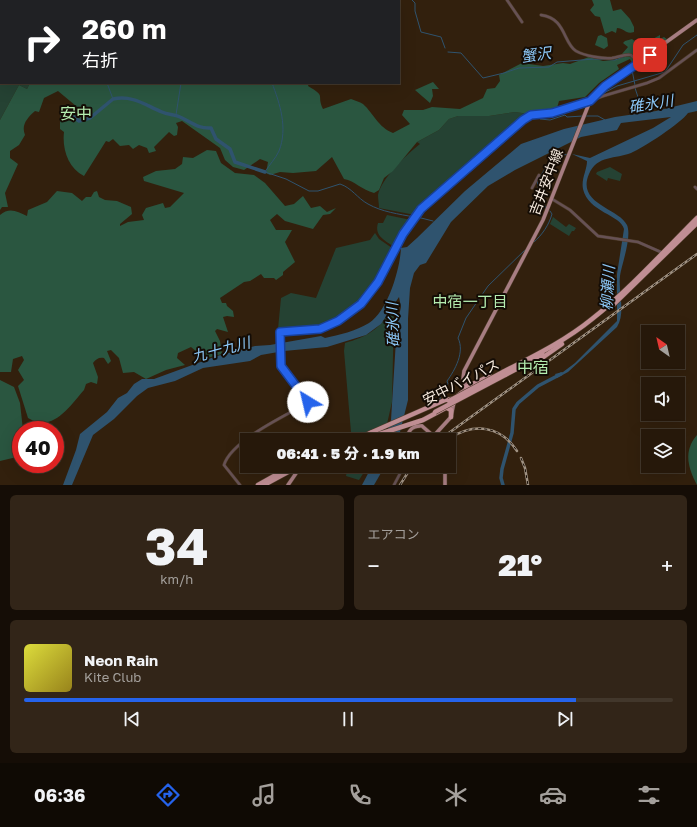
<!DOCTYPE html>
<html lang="ja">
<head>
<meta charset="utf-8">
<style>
  body { margin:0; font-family:"Golos Text","Noto Sans JP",sans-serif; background:#322518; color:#f1f3f6; height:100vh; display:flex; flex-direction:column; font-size:15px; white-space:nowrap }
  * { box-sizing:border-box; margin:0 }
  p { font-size:13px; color:#a4a09c }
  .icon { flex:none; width:22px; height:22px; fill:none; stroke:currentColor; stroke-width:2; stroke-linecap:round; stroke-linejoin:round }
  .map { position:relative; height:485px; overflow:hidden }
  .panel { display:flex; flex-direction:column; gap:10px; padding:10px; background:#150d06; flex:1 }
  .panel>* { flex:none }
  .hud { position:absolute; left:0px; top:0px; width:400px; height:84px; box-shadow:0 4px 16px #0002,0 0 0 1px #42372b; background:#202124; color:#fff; overflow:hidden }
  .needle { width:26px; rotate:326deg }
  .tools { position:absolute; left:641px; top:325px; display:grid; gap:8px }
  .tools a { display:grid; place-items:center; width:44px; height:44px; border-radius:0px; background:#26180a; box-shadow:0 4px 16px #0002,0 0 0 1px #42372b; font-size:20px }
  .speed { position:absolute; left:12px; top:421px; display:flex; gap:8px; font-size:20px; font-weight:700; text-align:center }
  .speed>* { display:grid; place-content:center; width:52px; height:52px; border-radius:50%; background:#26180a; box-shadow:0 4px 16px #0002,0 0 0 1px #42372b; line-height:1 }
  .speed .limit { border:6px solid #d22; background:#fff; color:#111 }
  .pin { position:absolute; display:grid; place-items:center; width:34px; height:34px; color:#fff; margin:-17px; border-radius:8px; box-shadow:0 2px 6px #0006 }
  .me { position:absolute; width:44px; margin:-22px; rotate:324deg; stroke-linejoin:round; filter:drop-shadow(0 0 3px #0008) }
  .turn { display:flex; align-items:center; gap:14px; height:84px; padding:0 16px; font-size:18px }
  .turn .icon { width:52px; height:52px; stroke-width:2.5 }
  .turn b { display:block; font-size:28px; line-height:34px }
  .big { font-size:30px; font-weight:800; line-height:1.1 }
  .panel .tile { flex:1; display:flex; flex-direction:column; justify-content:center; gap:6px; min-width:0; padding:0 14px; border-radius:6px; background:#322518 }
  .panel .dial { align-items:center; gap:0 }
  .dial b { font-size:52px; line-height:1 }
  .song { display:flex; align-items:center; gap:12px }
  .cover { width:48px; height:48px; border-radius:6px; background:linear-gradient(135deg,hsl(60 70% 55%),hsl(50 70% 35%)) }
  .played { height:4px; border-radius:2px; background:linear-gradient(90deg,#2563eb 85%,#42372b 85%) }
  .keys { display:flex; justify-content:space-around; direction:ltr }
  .heat { display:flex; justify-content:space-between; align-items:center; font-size:22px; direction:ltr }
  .panel .tiles { flex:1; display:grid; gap:10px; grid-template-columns:1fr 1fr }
  .tile:last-child { grid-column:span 2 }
  .trip { position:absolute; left:240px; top:433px; width:216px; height:40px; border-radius:0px; background:#26180a; box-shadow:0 4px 16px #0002,0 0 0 1px #42372b; font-weight:800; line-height:40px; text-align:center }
  .tabs { display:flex; height:64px; justify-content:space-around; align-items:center; background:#0f0a04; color:#a4a09c }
  .tabs .icon { width:28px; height:28px }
  .tabs .on { color:#2563eb }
  .tabs b { font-size:18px; color:#f1f3f6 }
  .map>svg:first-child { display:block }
  .green { fill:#254233 }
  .forest { fill:#2a5640 }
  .water { fill:#2f536e }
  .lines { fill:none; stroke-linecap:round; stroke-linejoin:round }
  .stream { stroke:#2f536e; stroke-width:1 }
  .river { stroke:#2f536e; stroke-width:3.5 }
  .minor-casing { stroke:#4e3c2a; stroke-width:3.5 }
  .major-casing { stroke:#4e3c2a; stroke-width:4.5 }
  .highway-casing { stroke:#4e3c2a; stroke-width:5.5 }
  .minor { stroke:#665154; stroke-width:2.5 }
  .major { stroke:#a77d82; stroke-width:3.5 }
  .highway { stroke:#c08e94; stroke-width:4.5 }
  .rail-casing { stroke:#a09283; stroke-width:2.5 }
  .rail { stroke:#140c05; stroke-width:1; stroke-dasharray:3; stroke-linecap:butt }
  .major-bridge-casing { stroke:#4e3c2a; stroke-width:4.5; stroke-linecap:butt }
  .highway-bridge-casing { stroke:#4e3c2a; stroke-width:5.5; stroke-linecap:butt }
  .major-bridge { stroke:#a77d82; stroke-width:3.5 }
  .highway-bridge { stroke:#c08e94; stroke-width:4.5 }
  .route-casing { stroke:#184099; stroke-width:10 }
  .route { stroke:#2563eb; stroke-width:7 }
  .labels { text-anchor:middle; stroke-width:4; stroke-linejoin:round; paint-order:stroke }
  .street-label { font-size:14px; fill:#f7ebdf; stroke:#140c05 }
  .water-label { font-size:15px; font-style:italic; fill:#8cc8f8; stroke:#140c05 }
  .neighbourhood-label { font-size:15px; fill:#b4ecaf; stroke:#140c05 }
  .quarter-label { font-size:16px; fill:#b4ecaf; stroke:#140c05 }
</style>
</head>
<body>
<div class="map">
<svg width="697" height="485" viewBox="0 0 697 485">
  <rect width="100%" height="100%" fill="#32200d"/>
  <!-- green -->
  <g class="green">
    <path d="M0,42L1,83H30L27,89L19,85L0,120Z"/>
    <path d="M515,112L529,114L442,188L415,215L379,208C379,204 378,199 378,195C381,179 407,154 420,144L417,142L439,130L449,119L458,116H489Z"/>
    <path d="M610,167L622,174L620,181L608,178L607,181L596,174L597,172Z"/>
    <path d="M387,215L411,220L394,247C385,240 374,236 378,223H383Z"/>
    <path d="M553,217L566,227L569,224L576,228L574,231H572L569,236L550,224Z"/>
    <path d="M375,233L379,239L392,248C367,298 348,328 287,330L286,328L278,329L281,298L291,293L316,298L336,248L370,240Z"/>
    <path d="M391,309H394L392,402L384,437L382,440H351L348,434L351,432L344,351L345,343C366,337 381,329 391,309Z"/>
    <path d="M348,466H368L359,480L346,476Z"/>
  </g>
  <!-- forest -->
  <g class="forest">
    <path d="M150,0H296L297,1H150Z"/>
    <path d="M592,0H610L613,11L621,9L630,19L634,27V32C626,35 624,28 617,28L616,33L612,31L605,34L600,17L595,16L590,10L594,5Z"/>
    <path d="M601,35L607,38L608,46L604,49L595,45L598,36Z"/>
    <path d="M660,35V39L664,37L668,40L655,49L648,43L647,48L637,50L633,54H622L628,47L623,43L625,41L632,39L637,43L649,41Z"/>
    <path d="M628,56L632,57L634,62L632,63L630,59L617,65L619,69L599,83L585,97L559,101L557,108L554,110L529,114L515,112L489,116H458L449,119L439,130L417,142L393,171L384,178L379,190L374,193C362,190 355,181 344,179L332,157L316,171L293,173L280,172L270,175L266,173L268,162L260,159L244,170L233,167L225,160L220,148L182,121L176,123L178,127L177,135L174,136L169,132L154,147L156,151L149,153L147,148L139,145L133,149L129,145L120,146L113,139L109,142L106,141L84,176C68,168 62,149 64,132L60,129V116L76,106L58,91L44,98L39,112L35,111C27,118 21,125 25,135L19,145L10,151V158L18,164L5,193L8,207H2L0,210V120L19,85L27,89L30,83H309L308,86C327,97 316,94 323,109L351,99C354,100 360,102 363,104C374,114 378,127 393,133L410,124L402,115L404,110H423L432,107L460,109L483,98L487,89L495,88L500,81L499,75L522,63L543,66L563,63L570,64L589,57L603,61L615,60Z"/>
    <path d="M433,82L439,89H432L433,96L430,103L415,90Z"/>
    <path d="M207,150L216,151L221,163L235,173L254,175L265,183L285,206L294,204L303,196L311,208L320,206L327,212L336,208L330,214L323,215L313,229L285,221L277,214L270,220L276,230H292L285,242L295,262L283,272V275L276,280L274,278H264L261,274L250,281L244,282L220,298L222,303H226L227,306L233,311L234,317L227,316L223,317L228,332L217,329L215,331L220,341L222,354L199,360L197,352L191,347L178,353L177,358L185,365L166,370L146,379L134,372L123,373L119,358L111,350L107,351L111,361L108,364L104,358C99,357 96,359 93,363L98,377L97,384L91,382L86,384L84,390C69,407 53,433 28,418L18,386L24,380L18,370L24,360L22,356L13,359L11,372H0V215C9,207 17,211 27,216L28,210L47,202L57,191L72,193L82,201L86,197H91L94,192L97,191L99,197L105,200L117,201L131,207L132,214L120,224V226L128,222L144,220L142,215L146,208L163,203L165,208L170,207L184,193L144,181L143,177L156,171L175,169L182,164L183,157L193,158Z"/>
    <path d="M0,380L14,387L20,403L23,430H21V456L0,461Z"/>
    <path d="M697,435V485C688,468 683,451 697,435Z"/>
  </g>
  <!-- water -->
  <g class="water">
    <path d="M697,101V111L688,113C681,123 643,148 631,153C616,159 597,155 589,174C576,204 619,208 627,225C632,237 622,263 620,276C618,291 626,313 617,327L568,372L557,378L555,374L563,372L575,363L617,321V274L624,229C621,215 588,212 583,189C581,179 587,170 587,161L572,154L590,158L653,128L671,117L621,123L617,130L581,137L515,170L488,186L451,222L426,263L420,265L414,273L410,288L408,319V400L398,440H384L391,420L397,324L401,307L399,297L381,324L366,335L327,347L284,351L261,355L250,361L203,368L175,381L148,388L137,396L114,419L93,435L72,485H63L76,450L80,434L107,412L118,398L127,393L134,384L142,379H154L217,356L255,346L270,345L321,336L325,338C339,335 356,331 369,323C388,311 400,269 401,248L407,247L417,238L465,191L521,144L564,129L615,117L656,111Z"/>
    <path d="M372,466H385L374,485H362Z"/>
  </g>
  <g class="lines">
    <!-- stream -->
    <g class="stream">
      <path d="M90,0V1"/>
      <path d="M412,0L415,3V11L421,32L441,37L445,48"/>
      <path d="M186,1V0"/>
      <path d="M448,52L461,53L483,78L504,73L519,68L549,67L557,62L594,59L615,60L626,56"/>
      <path d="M632,70L635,85"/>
      <path d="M107,83L113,99"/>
      <path d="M272,83C280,104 288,128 279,151C276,158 269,165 265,172L286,179L309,191H318L340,184C352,188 357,198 368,204C382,212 399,214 414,217"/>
      <path d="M635,88L639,100"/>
      <path d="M600,95L617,86L665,72L683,45L697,35"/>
      <path d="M540,112V110"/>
      <path d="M176,115L181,83"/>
      <path d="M540,116V119L550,120L565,115L567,117L583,116"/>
      <path d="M586,116H598L605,120"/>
      <path d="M539,191L537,181L549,163L550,159L568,154"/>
      <path d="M539,193L546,208"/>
      <path d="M417,217L433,221"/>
      <path d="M534,242C542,235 549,225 552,214L550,211"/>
      <path d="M440,399L441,391L448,384L447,381C455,370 465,352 458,338L466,318L488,286L527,248"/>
    </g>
    <!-- river -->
    <g class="river">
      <path d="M67,108L69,114L79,121L90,118L113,99C133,95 145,105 162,112C168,115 174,114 180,117C191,122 198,129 211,128L216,139L230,149L235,162L265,172"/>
      <path d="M503,485L501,478L502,469L512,433L514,409L518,403L538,386L561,374"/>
    </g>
    <defs>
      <g id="minor">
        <path d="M507,0L522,22"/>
        <path d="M541,15C566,18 563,43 576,51C585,56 603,59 612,58C619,57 624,54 631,55L638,62"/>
        <path d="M695,187L697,189"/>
        <path d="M532,188L539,175"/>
        <path d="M552,199L570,210L598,236L638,242L663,253"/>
        <path d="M341,440L348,437"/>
        <path d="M240,485L224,465C231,441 286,415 308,403L281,366L280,333L324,328L338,321L361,304L378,282L403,234L421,209L526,118L534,114L552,113L564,110L603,96L647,83L659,78L697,50"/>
        <path d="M394,485L404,466"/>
      </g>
      <g id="major">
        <path d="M458,395L467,388L463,379L464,371L543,220L590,101L605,86L697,20"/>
        <path d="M406,440C408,431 412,425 422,426"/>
        <path d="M430,440L451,417L454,402"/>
        <path d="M445,466V485"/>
        <path d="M288,485L301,466"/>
      </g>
      <g id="highway">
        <path d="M610,308L697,223"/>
        <path d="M542,358L562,344"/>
        <path d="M503,372C534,356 565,341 592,319C630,289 663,252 697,218"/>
        <path d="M505,375L543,355"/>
        <path d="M466,387L490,376"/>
        <path d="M447,408L451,410V417"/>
        <path d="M370,433L445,400L452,399"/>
        <path d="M352,440L373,432"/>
        <path d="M361,440L423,420L453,404"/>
        <path d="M258,485L292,466"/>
        <path d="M264,485L299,466"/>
      </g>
    </defs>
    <!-- minor casing -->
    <use href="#minor" class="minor-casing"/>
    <!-- major casing -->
    <use href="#major" class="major-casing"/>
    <!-- highway casing -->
    <use href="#highway" class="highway-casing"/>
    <!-- minor -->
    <use href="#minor" class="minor"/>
    <!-- major -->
    <use href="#major" class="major"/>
    <!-- highway -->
    <use href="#highway" class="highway"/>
    <defs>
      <g id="rail">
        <path d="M450,438C474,423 500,425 517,451"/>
        <path d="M439,440L697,254"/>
        <path d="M521,458L525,468L528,485"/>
        <path d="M400,485L412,466"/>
      </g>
    </defs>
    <!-- rail casing -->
    <use href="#rail" class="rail-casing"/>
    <!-- rail -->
    <use href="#rail" class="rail"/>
    <defs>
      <path id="major-bridge" d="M422,426L438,440"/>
      <g id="highway-bridge">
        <path d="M449,401L503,372"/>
        <path d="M435,412L505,375"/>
      </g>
    </defs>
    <!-- major-bridge casing -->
    <use href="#major-bridge" class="major-bridge-casing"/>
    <!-- highway-bridge casing -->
    <use href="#highway-bridge" class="highway-bridge-casing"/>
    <!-- major-bridge -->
    <use href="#major-bridge" class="major-bridge"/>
    <!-- highway-bridge -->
    <use href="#highway-bridge" class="highway-bridge"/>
  </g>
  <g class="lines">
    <defs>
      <path id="route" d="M308,402L281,366L280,332L320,329L338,321L361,304L378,282L403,234L421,209L523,120L531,115L552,113L590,101L605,86L650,55"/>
    </defs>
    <!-- route casing -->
    <use href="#route" class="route-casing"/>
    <!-- route -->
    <use href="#route" class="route"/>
  </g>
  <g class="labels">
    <!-- street labels -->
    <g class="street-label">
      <text transform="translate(546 182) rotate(-69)" y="5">吉井安中線</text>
      <text transform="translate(461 382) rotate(-27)" y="5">安中バイパス</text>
    </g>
    <!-- water labels -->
    <g class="water-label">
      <text transform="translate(536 55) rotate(-8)" y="5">蟹沢</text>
      <text transform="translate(651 104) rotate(-9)" y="5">碓氷川</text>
      <text transform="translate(608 288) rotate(-87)" y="5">柳瀬川</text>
      <text transform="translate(393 325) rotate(-92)" y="5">碓氷川</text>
      <text transform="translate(221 350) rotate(-15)" y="5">九十九川</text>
    </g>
    <!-- neighbourhood labels -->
    <g class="neighbourhood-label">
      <text x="470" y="307">中宿一丁目</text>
    </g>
    <!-- quarter labels -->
    <g class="quarter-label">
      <text x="76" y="119">安中</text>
      <text x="533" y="373">中宿</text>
    </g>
  </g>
</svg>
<div class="tools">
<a><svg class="needle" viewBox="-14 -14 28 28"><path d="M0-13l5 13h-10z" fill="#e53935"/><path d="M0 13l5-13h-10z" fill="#a4a09c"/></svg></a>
<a><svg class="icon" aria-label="sound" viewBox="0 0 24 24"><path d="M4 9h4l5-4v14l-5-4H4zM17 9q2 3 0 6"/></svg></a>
<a><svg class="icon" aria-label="layers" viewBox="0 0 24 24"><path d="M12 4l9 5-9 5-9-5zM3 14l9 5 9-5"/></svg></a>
</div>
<div class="speed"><div class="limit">40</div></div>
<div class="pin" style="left:650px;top:55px;background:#d93025"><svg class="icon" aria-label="arrive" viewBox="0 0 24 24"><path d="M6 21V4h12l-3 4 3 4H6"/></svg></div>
<svg class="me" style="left:308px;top:402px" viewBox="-20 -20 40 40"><circle r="19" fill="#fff"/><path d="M0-13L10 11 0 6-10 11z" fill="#2563eb"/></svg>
<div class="trip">06:41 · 5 分 · 1.9 km</div>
<div class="hud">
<div class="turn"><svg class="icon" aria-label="right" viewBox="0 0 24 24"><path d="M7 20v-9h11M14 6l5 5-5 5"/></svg><div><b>260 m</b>右折</div></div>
</div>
</div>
<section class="panel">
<div class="tiles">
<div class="tile dial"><b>34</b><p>km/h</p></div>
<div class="tile"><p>エアコン</p>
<div class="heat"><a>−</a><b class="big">21°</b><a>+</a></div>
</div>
<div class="tile">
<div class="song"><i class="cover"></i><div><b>Neon Rain</b><p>Kite Club</p></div></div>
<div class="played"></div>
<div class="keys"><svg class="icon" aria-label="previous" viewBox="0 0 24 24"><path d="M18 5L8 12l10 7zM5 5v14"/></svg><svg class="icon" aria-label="pause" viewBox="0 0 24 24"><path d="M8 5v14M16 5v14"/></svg><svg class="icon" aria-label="next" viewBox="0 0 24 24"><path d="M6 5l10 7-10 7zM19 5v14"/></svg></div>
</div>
</div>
</section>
<nav class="tabs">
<b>06:36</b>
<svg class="icon on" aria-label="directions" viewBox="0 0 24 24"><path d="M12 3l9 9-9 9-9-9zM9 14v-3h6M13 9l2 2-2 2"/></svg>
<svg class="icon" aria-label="music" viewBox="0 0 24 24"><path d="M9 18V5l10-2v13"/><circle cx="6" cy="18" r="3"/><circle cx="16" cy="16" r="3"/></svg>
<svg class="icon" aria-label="phone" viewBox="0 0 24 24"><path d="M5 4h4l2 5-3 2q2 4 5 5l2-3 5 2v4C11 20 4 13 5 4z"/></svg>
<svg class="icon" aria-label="climate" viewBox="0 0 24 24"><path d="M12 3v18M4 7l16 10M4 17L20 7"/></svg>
<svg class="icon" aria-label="car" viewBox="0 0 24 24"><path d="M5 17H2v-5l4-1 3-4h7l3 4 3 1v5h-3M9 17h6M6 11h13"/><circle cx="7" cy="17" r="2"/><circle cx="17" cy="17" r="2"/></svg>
<svg class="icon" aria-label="filters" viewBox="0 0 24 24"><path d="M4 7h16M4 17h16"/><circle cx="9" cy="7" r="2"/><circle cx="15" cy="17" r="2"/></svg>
</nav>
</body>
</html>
